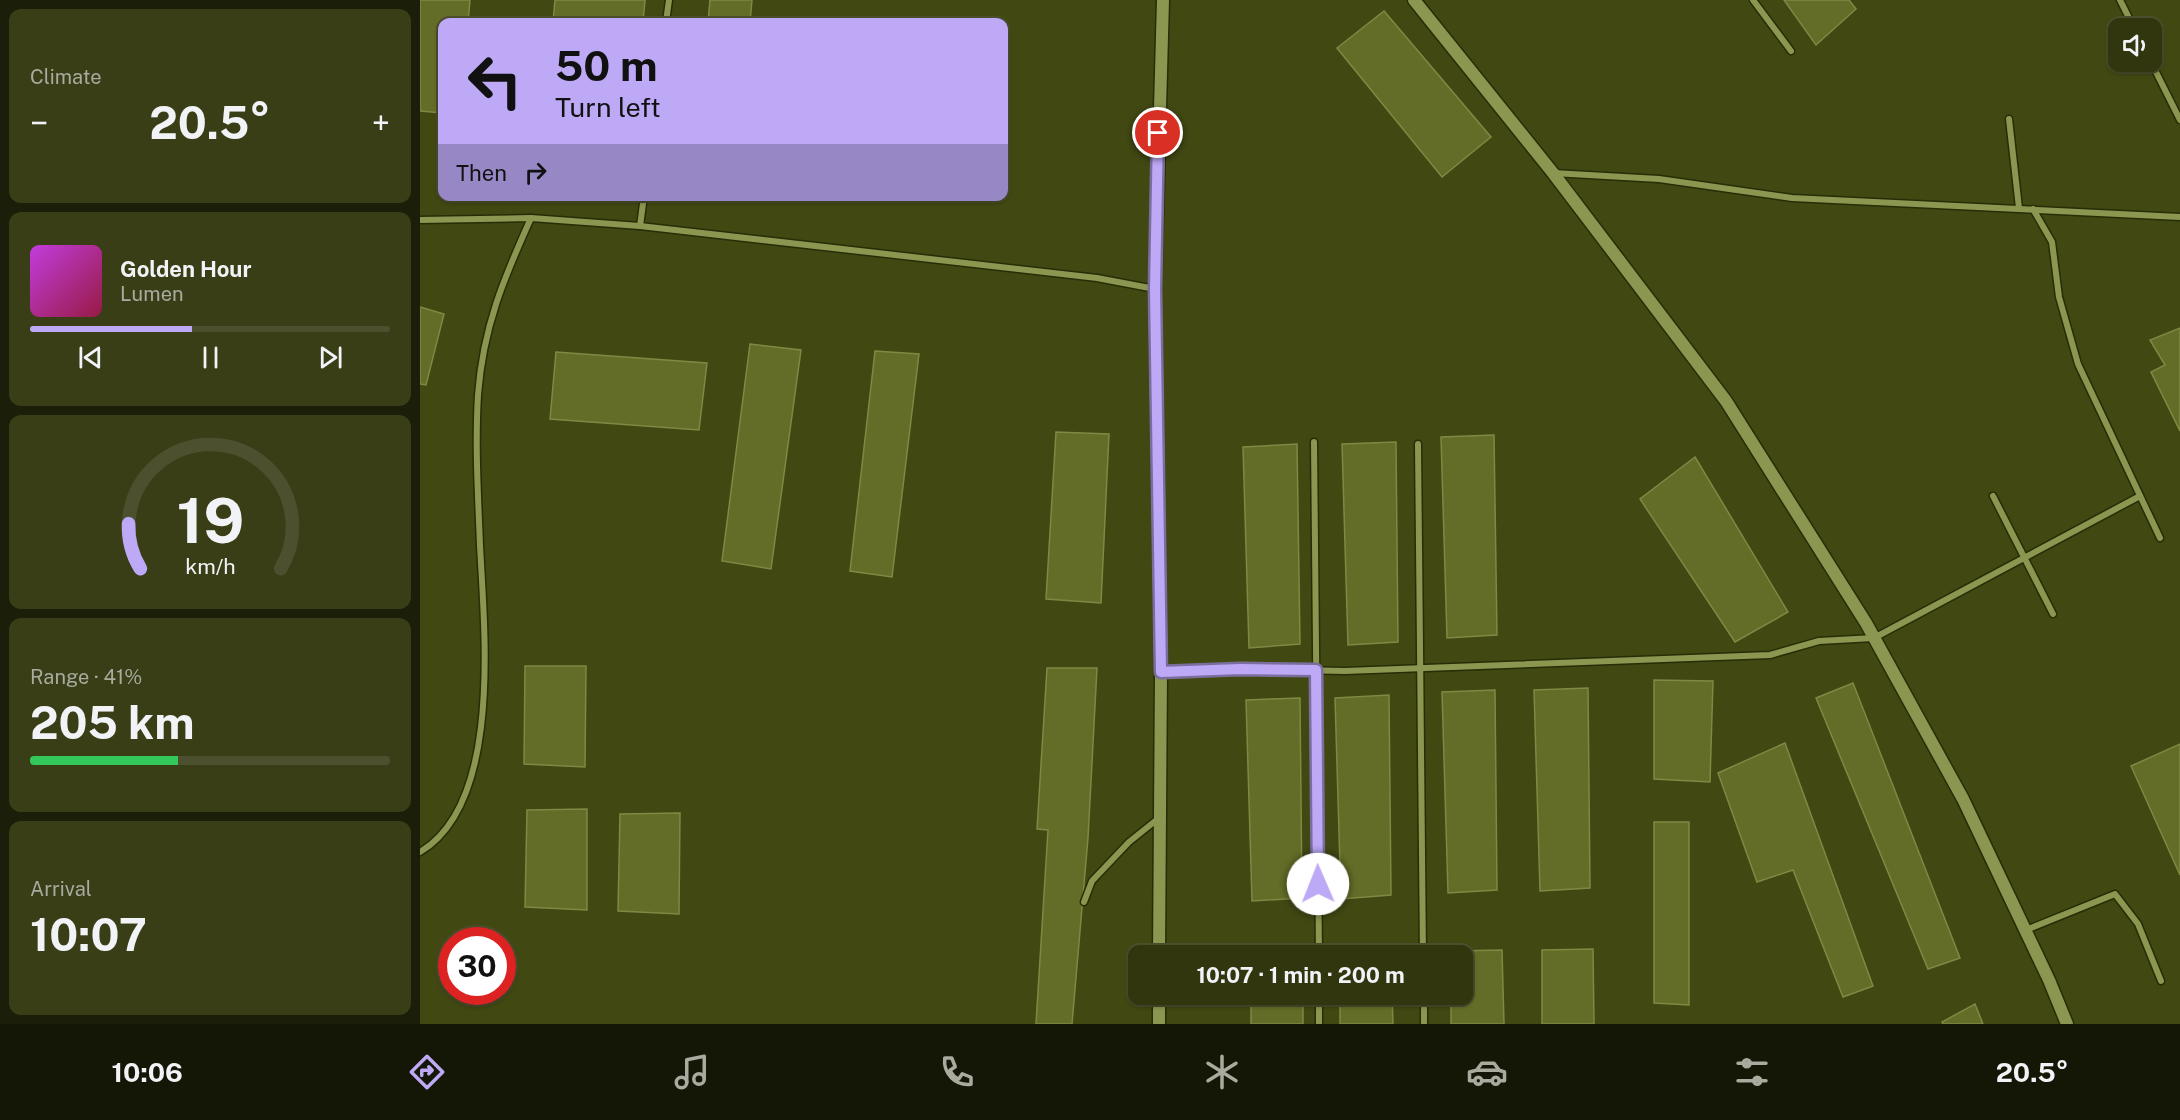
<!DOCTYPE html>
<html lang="en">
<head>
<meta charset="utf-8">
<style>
  body { margin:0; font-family:"Public Sans",sans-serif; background:#393e17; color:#f1f3f6; height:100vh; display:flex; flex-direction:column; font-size:22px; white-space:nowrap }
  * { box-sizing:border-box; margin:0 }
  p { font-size:20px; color:#a8ab9e }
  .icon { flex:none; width:33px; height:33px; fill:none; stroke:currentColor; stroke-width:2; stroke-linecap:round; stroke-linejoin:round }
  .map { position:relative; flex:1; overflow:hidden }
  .drawer { display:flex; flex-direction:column; gap:9px; padding:9px; background:#1b1e08; width:420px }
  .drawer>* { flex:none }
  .hud { position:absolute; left:18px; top:18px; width:570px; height:183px; border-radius:12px; box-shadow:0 2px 4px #0004,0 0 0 2px #4c502e; background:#bda9f5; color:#111; overflow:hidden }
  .tools { position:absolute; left:1688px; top:18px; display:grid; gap:12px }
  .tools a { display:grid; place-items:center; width:54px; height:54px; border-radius:12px; background:#31360e; box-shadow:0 2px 4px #0004,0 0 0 2px #4c502e; font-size:30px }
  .speed { position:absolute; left:18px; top:927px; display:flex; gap:12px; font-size:30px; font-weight:700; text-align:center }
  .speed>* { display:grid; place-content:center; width:78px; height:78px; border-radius:50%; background:#31360e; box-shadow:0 2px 4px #0004,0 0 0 2px #4c502e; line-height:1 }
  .speed .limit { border:9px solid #d22; background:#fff; color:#111 }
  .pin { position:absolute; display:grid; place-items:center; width:51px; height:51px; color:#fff; margin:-26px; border:3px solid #fff; border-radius:50%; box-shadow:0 2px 6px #0007 }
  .me { position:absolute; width:66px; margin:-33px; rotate:359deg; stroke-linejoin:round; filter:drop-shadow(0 0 4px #0008) }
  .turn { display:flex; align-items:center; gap:21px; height:126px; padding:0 18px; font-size:27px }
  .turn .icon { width:78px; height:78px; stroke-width:2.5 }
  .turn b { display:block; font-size:42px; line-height:51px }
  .then { display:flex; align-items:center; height:57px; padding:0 18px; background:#0003; gap:12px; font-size:22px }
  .big { font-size:45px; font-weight:700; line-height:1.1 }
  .drawer .widget { flex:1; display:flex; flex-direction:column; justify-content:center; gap:9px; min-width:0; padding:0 21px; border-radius:12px; background:#393e17 }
  .drawer .dial { align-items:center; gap:0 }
  .dial svg { height:156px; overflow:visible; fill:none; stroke:#4c502e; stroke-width:7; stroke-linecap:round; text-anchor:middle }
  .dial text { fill:#f1f3f6; stroke:none }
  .song { display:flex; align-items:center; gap:18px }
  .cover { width:72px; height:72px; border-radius:9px; background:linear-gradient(135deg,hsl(290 70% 55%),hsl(340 70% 35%)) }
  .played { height:6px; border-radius:3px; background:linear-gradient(90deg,#bda9f5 45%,#4c502e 45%) }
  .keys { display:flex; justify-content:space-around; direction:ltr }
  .heat { display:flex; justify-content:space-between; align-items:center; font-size:33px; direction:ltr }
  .charge { height:9px; border-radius:4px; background:linear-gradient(90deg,#34c759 41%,#4c502e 0) }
  .trip { position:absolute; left:708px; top:945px; width:345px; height:60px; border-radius:12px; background:#31360e; box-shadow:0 2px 4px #0004,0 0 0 2px #4c502e; font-weight:700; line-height:60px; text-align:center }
  .tab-bar { display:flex; height:96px; justify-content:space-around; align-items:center; background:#141606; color:#a8ab9e }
  .tab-bar .icon { width:42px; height:42px }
  .tab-bar .current { color:#bda9f5 }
  .tab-bar b { font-size:27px; color:#f1f3f6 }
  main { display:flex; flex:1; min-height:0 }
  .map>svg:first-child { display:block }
  .building { fill:#646d27; stroke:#7f8944; stroke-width:1.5 }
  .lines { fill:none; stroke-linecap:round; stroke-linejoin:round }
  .street-casing { stroke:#282d07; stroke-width:9 }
  .secondary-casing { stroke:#282d07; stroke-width:15 }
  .street { stroke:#8b9650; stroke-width:6 }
  .secondary { stroke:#8b9650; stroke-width:12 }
  .route-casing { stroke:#7b6e9f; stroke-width:15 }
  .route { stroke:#bda9f5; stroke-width:10 }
</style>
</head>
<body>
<main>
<section class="drawer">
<div class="widget"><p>Climate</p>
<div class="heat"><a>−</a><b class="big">20.5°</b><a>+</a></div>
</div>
<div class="widget">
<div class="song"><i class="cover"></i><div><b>Golden Hour</b><p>Lumen</p></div></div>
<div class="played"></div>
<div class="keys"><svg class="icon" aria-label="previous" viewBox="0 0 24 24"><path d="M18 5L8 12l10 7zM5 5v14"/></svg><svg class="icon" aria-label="pause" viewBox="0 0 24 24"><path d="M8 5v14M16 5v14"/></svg><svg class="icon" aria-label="next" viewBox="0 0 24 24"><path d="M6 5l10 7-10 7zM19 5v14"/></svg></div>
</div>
<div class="widget dial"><svg viewBox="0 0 100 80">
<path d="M14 69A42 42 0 1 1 86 69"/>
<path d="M14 69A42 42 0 0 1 8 46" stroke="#bda9f5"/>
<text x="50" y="56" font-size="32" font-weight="700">19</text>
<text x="50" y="72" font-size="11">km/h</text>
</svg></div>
<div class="widget"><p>Range · 41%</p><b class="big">205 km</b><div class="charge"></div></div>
<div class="widget"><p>Arrival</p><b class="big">10:07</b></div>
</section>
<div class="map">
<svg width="1760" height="1024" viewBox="0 0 1760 1024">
  <rect width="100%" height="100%" fill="#414812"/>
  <!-- building -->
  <g class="building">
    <path d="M0,0H50L48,22H22V113L0,111Z"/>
    <path d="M135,0H225L223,22H133Z"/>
    <path d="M290,0H332L330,22H288Z"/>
    <path d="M1364,0H1429L1436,9L1396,45Z"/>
    <path d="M964,11L1071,137L1022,177L917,48Z"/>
    <path d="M0,307L24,314L6,385L0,384Z"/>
    <path d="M1760,328V431L1731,372L1745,365L1730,340Z"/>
    <path d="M330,344L381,350L351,569L302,561Z"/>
    <path d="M455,351L499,354L472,577L430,571Z"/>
    <path d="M136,352L287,363L279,430L130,419Z"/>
    <path d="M636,432L689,434L681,603L626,599Z"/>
    <path d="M1074,435L1077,635L1027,638L1021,437Z"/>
    <path d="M976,442L978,642L928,645L922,444Z"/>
    <path d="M877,444L880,644L829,648L823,447Z"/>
    <path d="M1275,457L1368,612L1315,642L1220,499Z"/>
    <path d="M105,666H166L165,767L104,764Z"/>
    <path d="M627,668H677L668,838L652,1024H616L628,830L617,829Z"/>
    <path d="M1234,680L1293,681L1290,782L1234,779Z"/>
    <path d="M1433,683L1540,958L1508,969L1396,698Z"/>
    <path d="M1168,688L1170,888L1120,891L1114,690Z"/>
    <path d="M1075,690L1077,890L1028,893L1022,692Z"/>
    <path d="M969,695L971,895L921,899L915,698Z"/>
    <path d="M880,698L882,898L832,901L826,700Z"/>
    <path d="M1365,743L1453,986L1423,997L1373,870L1337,882L1298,773Z"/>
    <path d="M1760,744V875L1711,766Z"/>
    <path d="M167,809V910L105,907L107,810Z"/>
    <path d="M260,813L259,914L198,911L200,814Z"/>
    <path d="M1234,822H1269V1005L1234,1003Z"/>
    <path d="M971,948V956H920V949Z"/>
    <path d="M1173,949L1174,1024H1122V950Z"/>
    <path d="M1082,950L1084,1024H1031V994H1042V956H1031V951Z"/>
    <path d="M882,953V956H831V954Z"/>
    <rect x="831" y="994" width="52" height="30"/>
    <path d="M920,994H972L973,1024H920Z"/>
    <path d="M1555,1004L1563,1024H1523L1522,1022Z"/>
  </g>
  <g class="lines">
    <defs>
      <g id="street">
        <path d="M1333,0L1371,51"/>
        <path d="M1700,0L1714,28"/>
        <path d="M246,22L249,0"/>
        <path d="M1731,62L1760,120"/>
        <path d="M1589,119L1599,208"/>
        <path d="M1133,173L1239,179L1372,198L1760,217"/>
        <path d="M1613,209L1632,242L1639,297L1658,364L1740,538"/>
        <path d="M0,220L111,218L220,226L677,278L735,289"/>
        <path d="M220,226L224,196"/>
        <path d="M894,442L899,956"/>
        <path d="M998,444L1003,956"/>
        <path d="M1573,496L1633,614"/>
        <path d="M741,672L820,669L925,671L1350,655L1399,641L1454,638L1720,496"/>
        <path d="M0,852C83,803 64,628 60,545C58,495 55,445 58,395C63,327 84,278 111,218"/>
        <path d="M664,902L672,881L709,842L739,818"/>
        <path d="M1606,930L1695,894L1718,924L1741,981"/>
        <path d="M899,994V1024"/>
        <path d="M1004,994V1024"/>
      </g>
      <g id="secondary">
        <path d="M994,0L1133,173L1306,401L1446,623L1543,799L1629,980L1647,1024"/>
        <path d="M739,956L741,672L735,289L743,0"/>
        <path d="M739,994V1024"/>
      </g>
    </defs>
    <!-- street casing -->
    <use href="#street" class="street-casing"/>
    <!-- secondary casing -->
    <use href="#secondary" class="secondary-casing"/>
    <!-- street -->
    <use href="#street" class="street"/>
    <!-- secondary -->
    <use href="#secondary" class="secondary"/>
  </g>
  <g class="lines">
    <defs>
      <path id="route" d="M738,133L735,289L741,672L820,669L896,670L898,884"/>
    </defs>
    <!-- route casing -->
    <use href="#route" class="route-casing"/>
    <!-- route -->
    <use href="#route" class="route"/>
  </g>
</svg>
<div class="tools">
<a><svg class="icon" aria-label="sound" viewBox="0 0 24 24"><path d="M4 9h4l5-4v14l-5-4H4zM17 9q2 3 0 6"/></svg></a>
</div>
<div class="speed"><div class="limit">30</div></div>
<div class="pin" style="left:738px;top:133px;background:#d93025"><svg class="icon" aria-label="arrive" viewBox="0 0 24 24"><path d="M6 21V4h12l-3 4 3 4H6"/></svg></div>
<svg class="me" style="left:898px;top:884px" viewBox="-20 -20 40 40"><circle r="19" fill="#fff"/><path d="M0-13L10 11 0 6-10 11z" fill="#bda9f5"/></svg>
<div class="trip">10:07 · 1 min · 200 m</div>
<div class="hud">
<div class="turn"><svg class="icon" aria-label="left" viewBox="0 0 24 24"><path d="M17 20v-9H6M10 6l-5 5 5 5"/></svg><div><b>50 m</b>Turn left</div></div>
<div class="then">Then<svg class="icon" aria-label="right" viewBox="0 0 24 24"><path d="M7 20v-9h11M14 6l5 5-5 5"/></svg></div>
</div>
</div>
</main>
<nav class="tab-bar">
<b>10:06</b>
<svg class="icon current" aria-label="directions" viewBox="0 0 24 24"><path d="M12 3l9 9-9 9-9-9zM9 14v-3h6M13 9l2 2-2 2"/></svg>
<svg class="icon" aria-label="music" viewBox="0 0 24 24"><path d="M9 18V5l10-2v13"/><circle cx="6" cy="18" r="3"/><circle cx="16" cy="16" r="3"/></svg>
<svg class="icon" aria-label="phone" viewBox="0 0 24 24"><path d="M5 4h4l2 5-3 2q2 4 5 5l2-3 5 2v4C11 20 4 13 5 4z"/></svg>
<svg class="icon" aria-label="climate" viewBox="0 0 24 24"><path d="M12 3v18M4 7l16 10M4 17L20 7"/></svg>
<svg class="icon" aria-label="car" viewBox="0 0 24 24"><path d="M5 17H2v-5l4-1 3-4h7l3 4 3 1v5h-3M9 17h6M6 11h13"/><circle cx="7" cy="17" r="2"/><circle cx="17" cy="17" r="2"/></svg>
<svg class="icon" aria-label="filters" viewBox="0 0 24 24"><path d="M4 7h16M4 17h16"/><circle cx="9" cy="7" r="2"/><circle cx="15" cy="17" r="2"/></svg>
<b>20.5°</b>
</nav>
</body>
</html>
